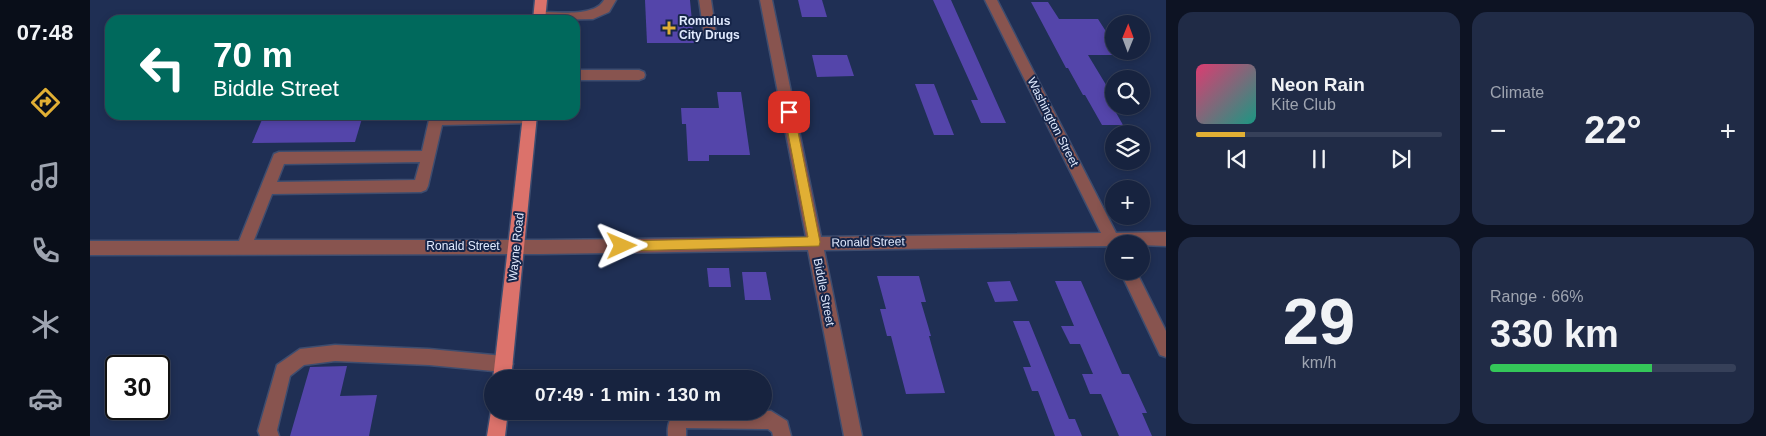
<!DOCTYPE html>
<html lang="en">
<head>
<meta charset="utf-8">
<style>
  body { margin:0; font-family:Arial,sans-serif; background:#202b46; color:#f1f3f6; height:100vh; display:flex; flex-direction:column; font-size:19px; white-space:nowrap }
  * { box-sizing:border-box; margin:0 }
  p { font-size:16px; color:#9ea4b0 }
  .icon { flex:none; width:28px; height:28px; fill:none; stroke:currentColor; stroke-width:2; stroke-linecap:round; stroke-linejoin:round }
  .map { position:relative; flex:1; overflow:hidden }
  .drawer { display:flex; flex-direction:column; gap:12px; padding:12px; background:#0d1323; width:600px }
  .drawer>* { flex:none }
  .top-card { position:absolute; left:15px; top:15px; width:475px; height:105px; border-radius:15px; box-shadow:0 2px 8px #0003,0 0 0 1px #364059; background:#00695c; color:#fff; overflow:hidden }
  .needle { width:32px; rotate:1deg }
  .tools { position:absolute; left:1015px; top:15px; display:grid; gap:10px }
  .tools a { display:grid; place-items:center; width:45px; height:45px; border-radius:50%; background:#17233f; box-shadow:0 2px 8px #0003,0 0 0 1px #364059; font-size:25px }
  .speed { position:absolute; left:15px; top:355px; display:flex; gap:10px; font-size:25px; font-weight:700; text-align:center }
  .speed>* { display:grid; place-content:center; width:65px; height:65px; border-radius:50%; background:#17233f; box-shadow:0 2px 8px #0003,0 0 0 1px #364059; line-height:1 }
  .speed .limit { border:2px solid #111; border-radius:8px; background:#fff; color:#111 }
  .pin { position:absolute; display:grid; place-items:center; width:42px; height:42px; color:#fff; margin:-21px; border-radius:10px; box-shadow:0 2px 8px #0006 }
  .me { position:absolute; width:55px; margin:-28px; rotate:89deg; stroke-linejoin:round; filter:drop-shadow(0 0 4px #0008) }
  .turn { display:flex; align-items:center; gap:18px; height:105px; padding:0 25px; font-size:22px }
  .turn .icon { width:65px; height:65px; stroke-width:2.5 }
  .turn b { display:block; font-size:35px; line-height:42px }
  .big { font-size:38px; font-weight:800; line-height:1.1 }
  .drawer .card { flex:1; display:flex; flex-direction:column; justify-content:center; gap:8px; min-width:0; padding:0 18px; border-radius:15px; background:#202b46 }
  .drawer .dial { align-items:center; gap:0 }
  .dial b { font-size:65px; line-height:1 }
  .song { display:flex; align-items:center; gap:15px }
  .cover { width:60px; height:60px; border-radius:8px; background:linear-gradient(135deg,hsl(340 70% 55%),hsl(170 70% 35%)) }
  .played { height:5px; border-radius:2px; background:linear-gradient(90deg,#e1af34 20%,#364059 20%) }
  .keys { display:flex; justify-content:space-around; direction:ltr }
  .heat { display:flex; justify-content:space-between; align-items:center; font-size:28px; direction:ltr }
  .charge { height:8px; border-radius:4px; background:linear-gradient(90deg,#34c759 66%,#364059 0) }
  .drawer .tiles { flex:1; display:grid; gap:12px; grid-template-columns:repeat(2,1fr) }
  .trip { position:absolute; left:394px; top:370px; width:288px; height:50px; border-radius:25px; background:#17233f; box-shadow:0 2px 8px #0003,0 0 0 1px #364059; font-weight:800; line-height:50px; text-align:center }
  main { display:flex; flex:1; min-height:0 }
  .dock { display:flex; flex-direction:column; width:90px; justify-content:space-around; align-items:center; background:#090e19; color:#9ea4b0 }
  .dock .icon { width:35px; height:35px }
  .dock .selected { color:#e1af34 }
  .dock b { font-size:22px; color:#f1f3f6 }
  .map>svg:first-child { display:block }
  .building { fill:#5445aa }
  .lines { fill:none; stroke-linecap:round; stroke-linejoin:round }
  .minor-casing { stroke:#3e4d6f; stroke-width:3 }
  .major-casing { stroke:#3e4d6f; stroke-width:3 }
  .minor { fill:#88544f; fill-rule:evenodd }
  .major { fill:#db726b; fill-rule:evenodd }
  .route { fill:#e1af34; stroke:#927222 }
  .poi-dot { fill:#e1af34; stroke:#162549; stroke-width:2 }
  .labels { text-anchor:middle; stroke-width:4; stroke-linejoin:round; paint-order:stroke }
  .poi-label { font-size:12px; font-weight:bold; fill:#e1eafe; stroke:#162549; text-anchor:start }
  .street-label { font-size:12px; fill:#e1eafe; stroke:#162549 }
</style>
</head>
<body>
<main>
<nav class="dock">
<b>07:48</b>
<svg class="icon selected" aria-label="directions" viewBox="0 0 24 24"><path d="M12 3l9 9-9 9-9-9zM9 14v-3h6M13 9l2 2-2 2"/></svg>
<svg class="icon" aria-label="music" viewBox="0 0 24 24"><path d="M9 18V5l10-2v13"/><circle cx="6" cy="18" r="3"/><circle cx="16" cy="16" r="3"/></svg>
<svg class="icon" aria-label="phone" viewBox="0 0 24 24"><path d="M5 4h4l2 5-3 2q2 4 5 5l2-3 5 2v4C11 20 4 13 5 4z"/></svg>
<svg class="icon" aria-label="climate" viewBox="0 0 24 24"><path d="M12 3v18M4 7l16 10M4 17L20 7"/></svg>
<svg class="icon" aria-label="car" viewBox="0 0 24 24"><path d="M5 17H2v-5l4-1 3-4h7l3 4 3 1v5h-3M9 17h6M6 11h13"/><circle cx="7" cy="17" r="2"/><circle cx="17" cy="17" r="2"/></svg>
</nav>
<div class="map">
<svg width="1076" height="436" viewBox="0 0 1076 436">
  <rect width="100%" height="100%" fill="#1f2f54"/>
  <!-- building -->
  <g class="building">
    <path d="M555,0H600L604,43H557Z"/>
    <path d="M708,0H732L737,17H712Z"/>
    <path d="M843,0H861L916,123H891L881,100H888Z"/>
    <path d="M941,2H958L969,19H1008L1024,44V51H1029L1031,55H998L1024,98V109L1033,125H1012L995,95H993L978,68H976Z"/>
    <path d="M722,55H757L764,76L727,77Z"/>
    <path d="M825,84H844L864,135H844Z"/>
    <path d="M627,92H651L660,155H619V161H598L596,124H592L591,108H629Z"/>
    <path d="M174,115H273L265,142L162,143Z"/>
    <path d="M617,268H639L641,287H619Z"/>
    <path d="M652,272H676L681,300H655Z"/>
    <path d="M787,276H829L836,302H831L841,336H839L855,393L816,394L801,336H797L790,309H796Z"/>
    <path d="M920,281L928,301L905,302L897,282Z"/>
    <path d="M965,281H991L1032,374H1039L1057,413H1052L1062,436H1029L1011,394H1000L992,374H1003L990,344H980L971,326H984Z"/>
    <path d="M923,321H939L979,419H985L992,436H965L948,391H942L933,367H941Z"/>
    <path d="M257,366L250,396L287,395L279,436H200L220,367Z"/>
  </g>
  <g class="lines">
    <defs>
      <g id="minor">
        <path d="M514,0H526L519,12L503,19L450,20L444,16L450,12C468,12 505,17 514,0Z"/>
        <path d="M609,0H621L626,34L624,37H616L614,34Z"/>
        <path d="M670,0H682L731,237L1011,233L895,0H907L1026,233L1076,232V246L1024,244V251L1017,246L734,250L772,436H754L718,250L451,254L0,255V241H149L184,154L189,152L332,151L339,120L341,116L346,115H444L446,118L444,122L439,123L352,125L338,186L336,190L331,192L182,194L164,240H451L716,237ZM330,162L325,180L187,182L194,164Z"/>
        <path d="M485,70H549L554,72L555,75L554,78L549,80H485Z"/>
        <path d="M1030,271H1046L1076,331V357L1070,355Z"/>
        <path d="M245,345L339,349L414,356L420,358L423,364L420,370L414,372L339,365L245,361L214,365L200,376L187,430L189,436H170L168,431L187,365L210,349Z"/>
        <path d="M589,411H681L697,421L701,436H683L682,432L678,429L596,428V436H578C577,426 579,416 589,411Z"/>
      </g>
      <g id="major">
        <path d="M445,0H457L455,20H443Z"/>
        <path d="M433,115H447L421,379H403Z"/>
        <path d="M402,405V411H418L415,436H397Z"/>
      </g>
    </defs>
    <!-- minor casing -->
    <use href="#minor" class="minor-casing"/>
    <!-- major casing -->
    <use href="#major" class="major-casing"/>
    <!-- minor -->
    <use href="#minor" class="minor"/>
    <!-- major -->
    <use href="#major" class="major"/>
  </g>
  <!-- route -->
  <path class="route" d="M699,108L704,112L730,242L729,246L532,251L528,249L526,246L528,242L532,241L718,237L694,112Z"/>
  <!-- markers -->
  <path class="poi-dot" d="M576.5 20.5h5v5h5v5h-5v5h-5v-5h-5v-5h5z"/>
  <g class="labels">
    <!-- poi labels -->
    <g class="poi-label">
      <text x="589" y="25">Romulus<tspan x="589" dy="14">City Drugs</tspan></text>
    </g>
    <!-- street labels -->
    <g class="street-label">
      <text transform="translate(963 122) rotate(63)" y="4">Washington Street</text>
      <text transform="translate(778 242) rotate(-1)" y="4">Ronald Street</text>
      <text x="373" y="250">Ronald Street</text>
      <text transform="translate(426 247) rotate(-84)" y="4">Wayne Road</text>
      <text transform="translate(734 292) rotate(79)" y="4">Biddle Street</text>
    </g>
  </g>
</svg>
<div class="tools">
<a><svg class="needle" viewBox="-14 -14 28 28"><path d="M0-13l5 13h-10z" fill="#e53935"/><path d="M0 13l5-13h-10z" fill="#9ea4b0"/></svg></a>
<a><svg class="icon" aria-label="search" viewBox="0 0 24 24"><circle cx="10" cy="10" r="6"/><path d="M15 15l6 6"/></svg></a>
<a><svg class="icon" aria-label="layers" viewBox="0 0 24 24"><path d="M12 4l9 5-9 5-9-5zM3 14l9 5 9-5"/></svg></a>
<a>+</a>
<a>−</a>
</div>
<div class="speed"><div class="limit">30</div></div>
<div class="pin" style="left:699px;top:112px;background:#d93025"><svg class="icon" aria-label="arrive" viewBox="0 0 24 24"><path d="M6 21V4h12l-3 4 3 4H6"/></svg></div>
<svg class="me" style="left:532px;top:246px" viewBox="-20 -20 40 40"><path d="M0-17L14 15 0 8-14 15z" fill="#e1af34" stroke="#fff" stroke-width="4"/></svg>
<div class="trip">07:49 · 1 min · 130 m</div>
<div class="top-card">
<div class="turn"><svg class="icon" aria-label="left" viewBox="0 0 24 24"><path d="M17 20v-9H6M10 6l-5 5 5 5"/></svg><div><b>70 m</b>Biddle Street</div></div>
</div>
</div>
<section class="drawer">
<div class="tiles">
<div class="card">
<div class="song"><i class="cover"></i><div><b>Neon Rain</b><p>Kite Club</p></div></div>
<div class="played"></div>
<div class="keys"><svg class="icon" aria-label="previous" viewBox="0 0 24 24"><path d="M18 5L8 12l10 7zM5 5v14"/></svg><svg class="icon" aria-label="pause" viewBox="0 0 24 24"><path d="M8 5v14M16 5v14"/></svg><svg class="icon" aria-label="next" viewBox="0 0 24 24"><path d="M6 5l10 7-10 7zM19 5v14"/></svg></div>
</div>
<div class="card"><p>Climate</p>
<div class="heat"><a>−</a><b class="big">22°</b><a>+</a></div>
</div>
<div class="card dial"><b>29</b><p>km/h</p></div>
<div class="card"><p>Range · 66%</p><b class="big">330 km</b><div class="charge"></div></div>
</div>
</section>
</main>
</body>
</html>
